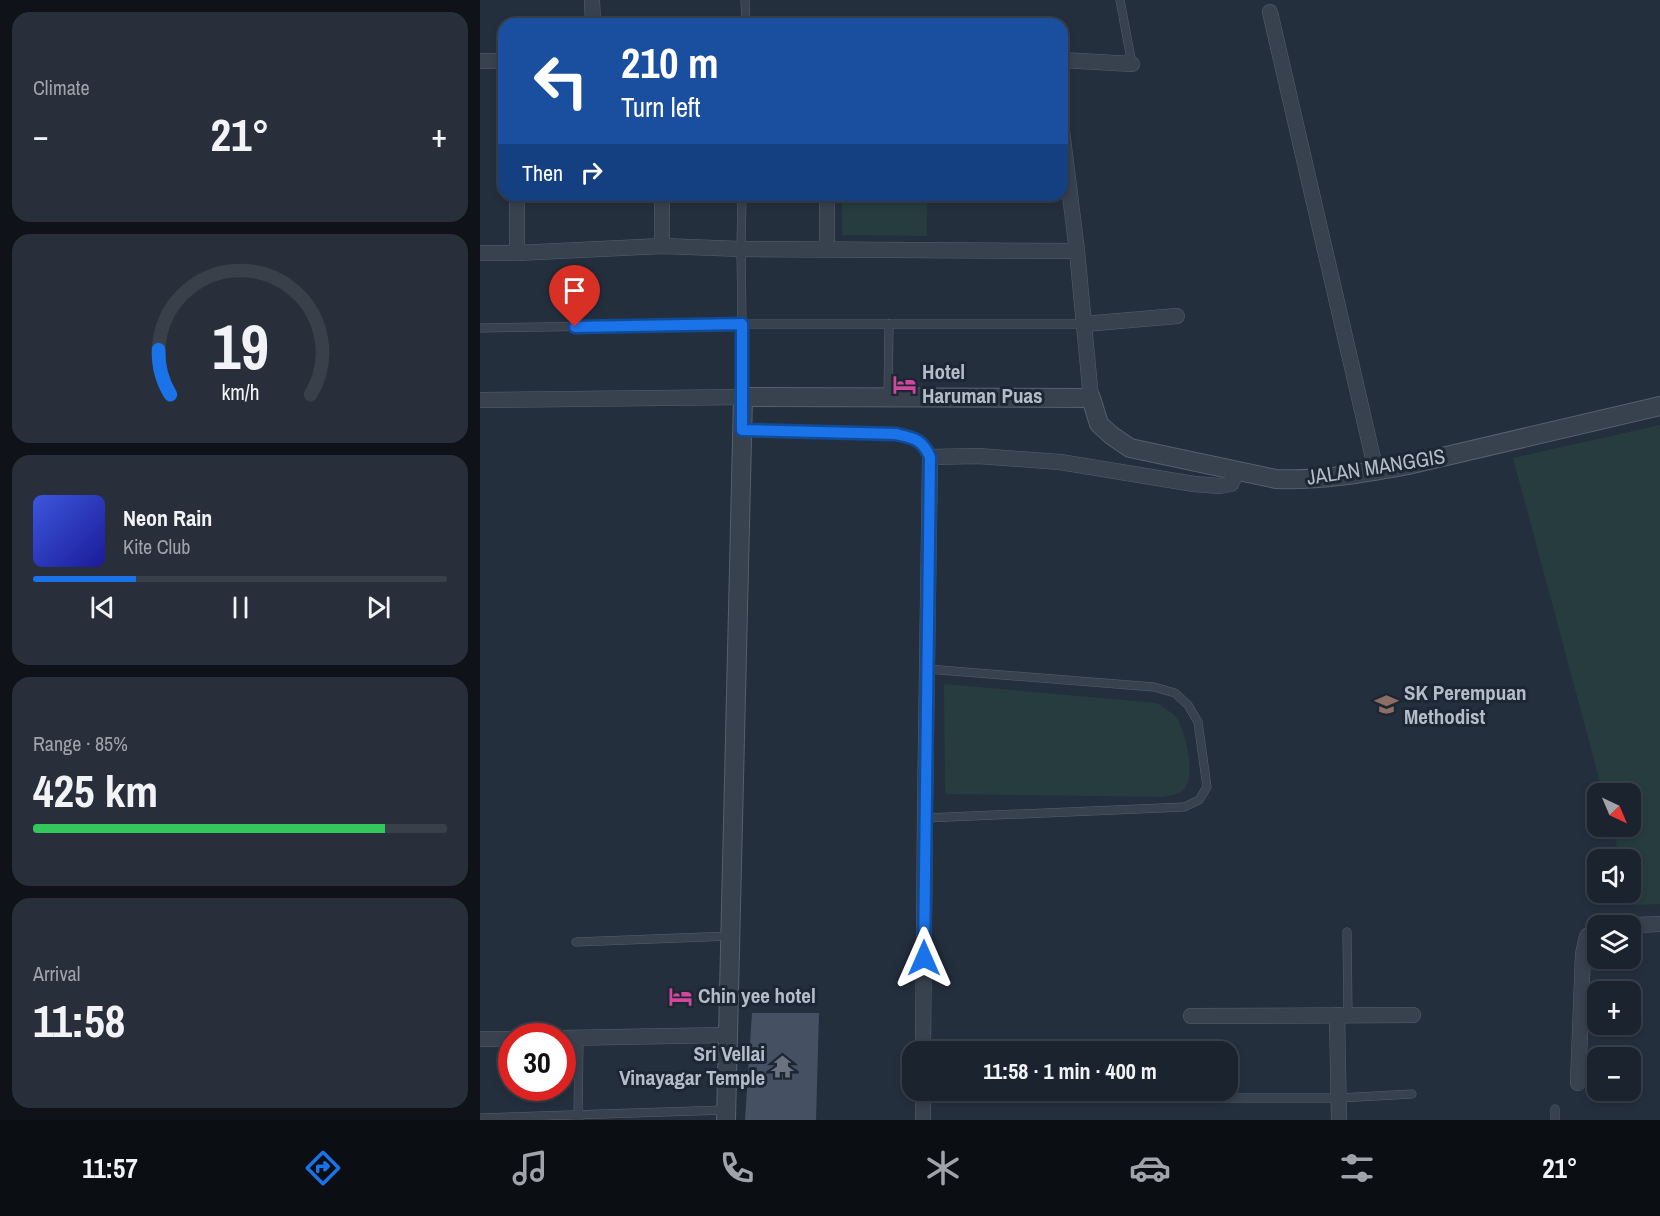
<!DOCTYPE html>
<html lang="en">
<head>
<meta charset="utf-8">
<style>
  body { margin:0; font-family:"Archivo Narrow",sans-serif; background:#282f3a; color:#f1f3f6; height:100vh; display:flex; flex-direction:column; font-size:22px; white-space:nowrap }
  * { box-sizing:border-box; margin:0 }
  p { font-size:20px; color:#a0a4aa }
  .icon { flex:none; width:33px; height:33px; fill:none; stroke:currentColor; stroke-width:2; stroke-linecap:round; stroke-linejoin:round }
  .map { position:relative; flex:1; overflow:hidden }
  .panel { display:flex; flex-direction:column; gap:12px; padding:12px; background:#0f1319; width:480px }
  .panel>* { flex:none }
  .guide { position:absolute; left:18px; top:18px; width:570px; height:183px; border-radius:18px; box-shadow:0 3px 9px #0003,0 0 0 2px #39404a; background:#1a4fa0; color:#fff; overflow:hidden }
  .needle { width:39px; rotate:136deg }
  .controls { position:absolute; left:1107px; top:783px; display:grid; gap:12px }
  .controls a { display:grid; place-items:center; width:54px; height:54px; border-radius:12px; background:#1b232e; box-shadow:0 3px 9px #0003,0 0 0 2px #39404a; font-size:30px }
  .speed { position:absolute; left:18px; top:1023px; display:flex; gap:12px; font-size:30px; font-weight:700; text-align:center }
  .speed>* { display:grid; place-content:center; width:78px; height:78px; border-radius:50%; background:#1b232e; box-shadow:0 3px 9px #0003,0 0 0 2px #39404a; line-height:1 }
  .speed .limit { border:9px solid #d22; background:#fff; color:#111 }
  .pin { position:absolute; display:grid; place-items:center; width:51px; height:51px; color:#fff; margin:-62px -26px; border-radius:50% 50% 50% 0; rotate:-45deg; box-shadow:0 0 6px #0007 }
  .pin .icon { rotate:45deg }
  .me { position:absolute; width:66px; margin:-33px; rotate:0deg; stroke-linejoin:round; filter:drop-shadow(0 0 4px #0008) }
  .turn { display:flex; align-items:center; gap:21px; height:126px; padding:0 24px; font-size:27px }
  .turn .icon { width:78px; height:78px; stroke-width:2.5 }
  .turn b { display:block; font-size:42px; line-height:51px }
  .then { display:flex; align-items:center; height:57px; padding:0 24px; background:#0003; gap:12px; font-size:22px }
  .big { font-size:45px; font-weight:700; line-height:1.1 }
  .panel .widget { flex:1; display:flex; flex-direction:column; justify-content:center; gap:9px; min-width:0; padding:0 21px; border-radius:18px; background:#282f3a }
  .panel .dial { align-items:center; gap:0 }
  .dial svg { height:156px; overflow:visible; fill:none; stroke:#39404a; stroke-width:7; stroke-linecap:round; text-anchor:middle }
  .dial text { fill:#f1f3f6; stroke:none }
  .song { display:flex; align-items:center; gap:18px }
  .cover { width:72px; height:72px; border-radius:9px; background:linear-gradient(135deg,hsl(230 70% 55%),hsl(240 70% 35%)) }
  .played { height:6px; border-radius:3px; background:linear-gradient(90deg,#1a73e8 25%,#39404a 25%) }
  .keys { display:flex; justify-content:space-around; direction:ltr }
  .heat { display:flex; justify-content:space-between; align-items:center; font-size:33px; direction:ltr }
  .charge { height:9px; border-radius:4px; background:linear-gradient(90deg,#34c759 85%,#39404a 0) }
  .trip { position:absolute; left:422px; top:1041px; width:336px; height:60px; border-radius:18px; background:#1b232e; box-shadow:0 3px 9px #0003,0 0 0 2px #39404a; font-weight:700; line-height:60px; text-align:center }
  .dock { display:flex; height:96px; justify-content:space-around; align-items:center; background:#0b0e12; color:#a0a4aa }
  .dock .icon { width:42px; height:42px }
  .dock .selected { color:#1a73e8 }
  .dock b { font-size:27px; color:#f1f3f6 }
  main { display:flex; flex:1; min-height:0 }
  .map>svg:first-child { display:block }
  .green { fill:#263c3f }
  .building { fill:#455162 }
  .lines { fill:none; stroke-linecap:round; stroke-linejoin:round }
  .service-casing { stroke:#565f6c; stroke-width:9 }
  .minor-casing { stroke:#565f6c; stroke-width:16 }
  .tertiary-casing { stroke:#565f6c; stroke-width:20 }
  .service { stroke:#38414e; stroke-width:8 }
  .minor { stroke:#38414e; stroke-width:15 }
  .tertiary { stroke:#38414e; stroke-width:18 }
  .route-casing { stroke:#114b97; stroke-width:15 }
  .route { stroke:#1a73e8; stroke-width:10 }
  .labels { text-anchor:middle; stroke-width:6; stroke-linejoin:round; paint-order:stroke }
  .poi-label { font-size:21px; font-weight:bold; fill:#b4bcc9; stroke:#1d2633; text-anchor:start }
  .street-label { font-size:21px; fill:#b4bcc9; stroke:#1d2633 }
</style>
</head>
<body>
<main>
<section class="panel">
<div class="widget"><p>Climate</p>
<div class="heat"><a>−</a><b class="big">21°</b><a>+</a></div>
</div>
<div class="widget dial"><svg viewBox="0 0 100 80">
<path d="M14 69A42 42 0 1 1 86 69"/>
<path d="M14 69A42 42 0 0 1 8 46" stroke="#1a73e8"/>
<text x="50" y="56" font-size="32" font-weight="700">19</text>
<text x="50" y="72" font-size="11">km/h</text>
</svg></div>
<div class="widget">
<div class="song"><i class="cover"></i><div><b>Neon Rain</b><p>Kite Club</p></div></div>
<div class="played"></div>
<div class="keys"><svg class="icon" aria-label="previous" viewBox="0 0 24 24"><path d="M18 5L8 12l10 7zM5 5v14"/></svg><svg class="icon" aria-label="pause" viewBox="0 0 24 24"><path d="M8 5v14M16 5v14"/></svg><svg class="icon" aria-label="next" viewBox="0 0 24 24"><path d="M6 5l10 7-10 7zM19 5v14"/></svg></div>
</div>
<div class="widget"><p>Range · 85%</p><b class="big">425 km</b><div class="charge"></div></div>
<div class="widget"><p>Arrival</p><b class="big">11:58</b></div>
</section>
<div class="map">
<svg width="1180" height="1120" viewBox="0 0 1180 1120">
  <rect width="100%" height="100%" fill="#242f3e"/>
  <!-- green -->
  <g class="green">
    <path d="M362,195H447V236L362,235Z"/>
    <path d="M1180,425V904L1153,905L1149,893L1150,892V860L1140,859L1132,827L1150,826V794L1123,793L1033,458Z"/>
    <path d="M464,684L677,703C683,707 691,712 696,717C706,731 718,782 701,792C696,795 688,796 683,797L465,794Z"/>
  </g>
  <!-- building -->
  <path class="building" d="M272,1013H339L336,1120H265Z"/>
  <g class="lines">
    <defs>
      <g id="service">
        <path d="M265,0L266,24"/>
        <path d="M640,0L652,64"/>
        <path d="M262,195L261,249L263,397"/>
        <path d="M0,328L262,324H604"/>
        <path d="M408,397L409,324"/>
        <path d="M264,430L416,434C434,438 442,439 450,457"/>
        <path d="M445,818L704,807L719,800L727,787L718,722L708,705L695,693L674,687L447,669"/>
        <path d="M867,932L868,1015"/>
        <path d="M96,942L250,936"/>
        <path d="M715,1098H859L932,1094"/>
        <path d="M0,1118L246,1110"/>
        <path d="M98,1119L99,1038"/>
        <path d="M1075,1120V1109"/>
      </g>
      <g id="minor">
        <path d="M112,0L113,24"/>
        <path d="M790,12L896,471"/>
        <path d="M582,60L652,64"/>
        <path d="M0,61H24"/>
        <path d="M582,131L597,251L611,398"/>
        <path d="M347,195V249"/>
        <path d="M182,246V195"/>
        <path d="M0,253H37L182,246L261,249L597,251"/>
        <path d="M37,253V195"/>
        <path d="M604,324L697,316"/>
        <path d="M0,400L263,397"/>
        <path d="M1131,926L1180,924"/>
        <path d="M857,1015L859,1120"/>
        <path d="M711,1016L933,1015"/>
        <path d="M82,1038L247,1035"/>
        <path d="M0,1039H32"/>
        <path d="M443,1052L445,810L450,457L498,456L580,462L714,484L740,486L751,484L757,472"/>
        <path d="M1098,1083L1103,954L1107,936L1118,929"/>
        <path d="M443,1120V1090"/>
      </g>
      <path id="tertiary" d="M246,1120L263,397L611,398L619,424L631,435L650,448L796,479C841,481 884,473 928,465L1180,406"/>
    </defs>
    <!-- service casing -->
    <use href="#service" class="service-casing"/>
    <!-- minor casing -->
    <use href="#minor" class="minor-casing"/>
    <!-- tertiary casing -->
    <use href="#tertiary" class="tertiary-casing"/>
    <!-- service -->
    <use href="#service" class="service"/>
    <!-- minor -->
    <use href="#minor" class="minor"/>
    <!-- tertiary -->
    <use href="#tertiary" class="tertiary"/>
  </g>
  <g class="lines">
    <defs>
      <path id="route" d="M95,327L262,324V430L416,434C434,438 442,439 450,457L444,958"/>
    </defs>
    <!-- route casing -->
    <use href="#route" class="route-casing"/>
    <!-- route -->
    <use href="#route" class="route"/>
  </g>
  <!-- icons -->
  <defs>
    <symbol id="hotel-bare" viewBox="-9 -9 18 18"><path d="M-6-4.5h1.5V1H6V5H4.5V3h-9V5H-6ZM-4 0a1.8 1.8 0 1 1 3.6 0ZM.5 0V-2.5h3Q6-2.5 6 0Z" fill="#d1479c" stroke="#1d2633" stroke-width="2.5" paint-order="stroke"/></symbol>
    <symbol id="school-bare" viewBox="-9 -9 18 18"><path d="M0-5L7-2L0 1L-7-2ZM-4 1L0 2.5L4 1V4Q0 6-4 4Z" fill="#8d6e63" stroke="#1d2633" stroke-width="2.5" paint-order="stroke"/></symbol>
    <symbol id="temple-bare" viewBox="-9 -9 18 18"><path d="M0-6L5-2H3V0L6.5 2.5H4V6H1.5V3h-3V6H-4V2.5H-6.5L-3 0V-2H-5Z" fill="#6b7280" stroke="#1d2633" stroke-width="2.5" paint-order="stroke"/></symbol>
  </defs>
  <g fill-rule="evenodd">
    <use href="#hotel-bare" x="408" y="368" width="33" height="33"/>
    <use href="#school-bare" x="890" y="688" width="33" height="33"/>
    <use href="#hotel-bare" x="184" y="980" width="33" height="33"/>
    <use href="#temple-bare" x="286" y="1050" width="33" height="33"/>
  </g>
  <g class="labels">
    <!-- poi labels -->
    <g class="poi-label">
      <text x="442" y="379">Hotel<tspan x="442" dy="24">Haruman Puas</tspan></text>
      <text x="924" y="700">SK Perempuan<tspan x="924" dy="24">Methodist</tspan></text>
      <text x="218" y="1003">Chin yee hotel</text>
      <text x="285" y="1061" text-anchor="end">Sri Vellai<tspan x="285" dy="24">Vinayagar Temple</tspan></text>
    </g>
    <!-- street labels -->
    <g class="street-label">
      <text transform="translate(896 467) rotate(-9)" y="7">JALAN MANGGIS</text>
    </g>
  </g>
</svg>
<div class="controls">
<a><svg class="needle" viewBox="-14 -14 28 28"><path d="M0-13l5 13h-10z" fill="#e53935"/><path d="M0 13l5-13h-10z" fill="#a0a4aa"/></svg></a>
<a><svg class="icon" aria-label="sound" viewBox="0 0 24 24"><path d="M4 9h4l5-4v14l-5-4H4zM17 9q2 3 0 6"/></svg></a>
<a><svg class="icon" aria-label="layers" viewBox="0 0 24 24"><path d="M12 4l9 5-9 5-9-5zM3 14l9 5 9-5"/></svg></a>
<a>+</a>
<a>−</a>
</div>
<div class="speed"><div class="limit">30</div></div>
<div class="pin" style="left:95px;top:327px;background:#d93025"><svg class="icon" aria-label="arrive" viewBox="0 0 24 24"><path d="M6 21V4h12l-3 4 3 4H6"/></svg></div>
<svg class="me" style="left:444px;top:958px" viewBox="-20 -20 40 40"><path d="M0-17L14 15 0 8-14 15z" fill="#1a73e8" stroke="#fff" stroke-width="4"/></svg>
<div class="trip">11:58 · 1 min · 400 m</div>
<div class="guide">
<div class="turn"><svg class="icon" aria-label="left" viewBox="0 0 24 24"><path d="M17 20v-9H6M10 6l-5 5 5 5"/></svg><div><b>210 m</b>Turn left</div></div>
<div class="then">Then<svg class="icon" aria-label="right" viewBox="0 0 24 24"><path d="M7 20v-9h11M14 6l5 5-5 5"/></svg></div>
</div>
</div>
</main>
<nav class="dock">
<b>11:57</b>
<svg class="icon selected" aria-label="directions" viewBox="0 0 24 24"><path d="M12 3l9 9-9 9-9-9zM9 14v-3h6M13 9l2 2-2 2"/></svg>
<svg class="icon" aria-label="music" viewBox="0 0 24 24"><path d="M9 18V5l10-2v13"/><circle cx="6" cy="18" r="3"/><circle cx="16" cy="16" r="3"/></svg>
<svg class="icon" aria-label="phone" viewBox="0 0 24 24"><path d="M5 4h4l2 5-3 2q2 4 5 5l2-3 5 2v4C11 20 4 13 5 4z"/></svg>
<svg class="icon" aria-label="climate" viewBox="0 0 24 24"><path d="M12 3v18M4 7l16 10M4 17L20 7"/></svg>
<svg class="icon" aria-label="car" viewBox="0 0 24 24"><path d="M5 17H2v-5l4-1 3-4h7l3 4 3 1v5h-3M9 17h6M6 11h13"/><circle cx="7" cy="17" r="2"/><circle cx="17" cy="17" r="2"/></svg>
<svg class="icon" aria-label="filters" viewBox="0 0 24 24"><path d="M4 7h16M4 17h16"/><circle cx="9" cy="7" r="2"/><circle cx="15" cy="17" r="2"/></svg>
<b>21°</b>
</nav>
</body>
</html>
